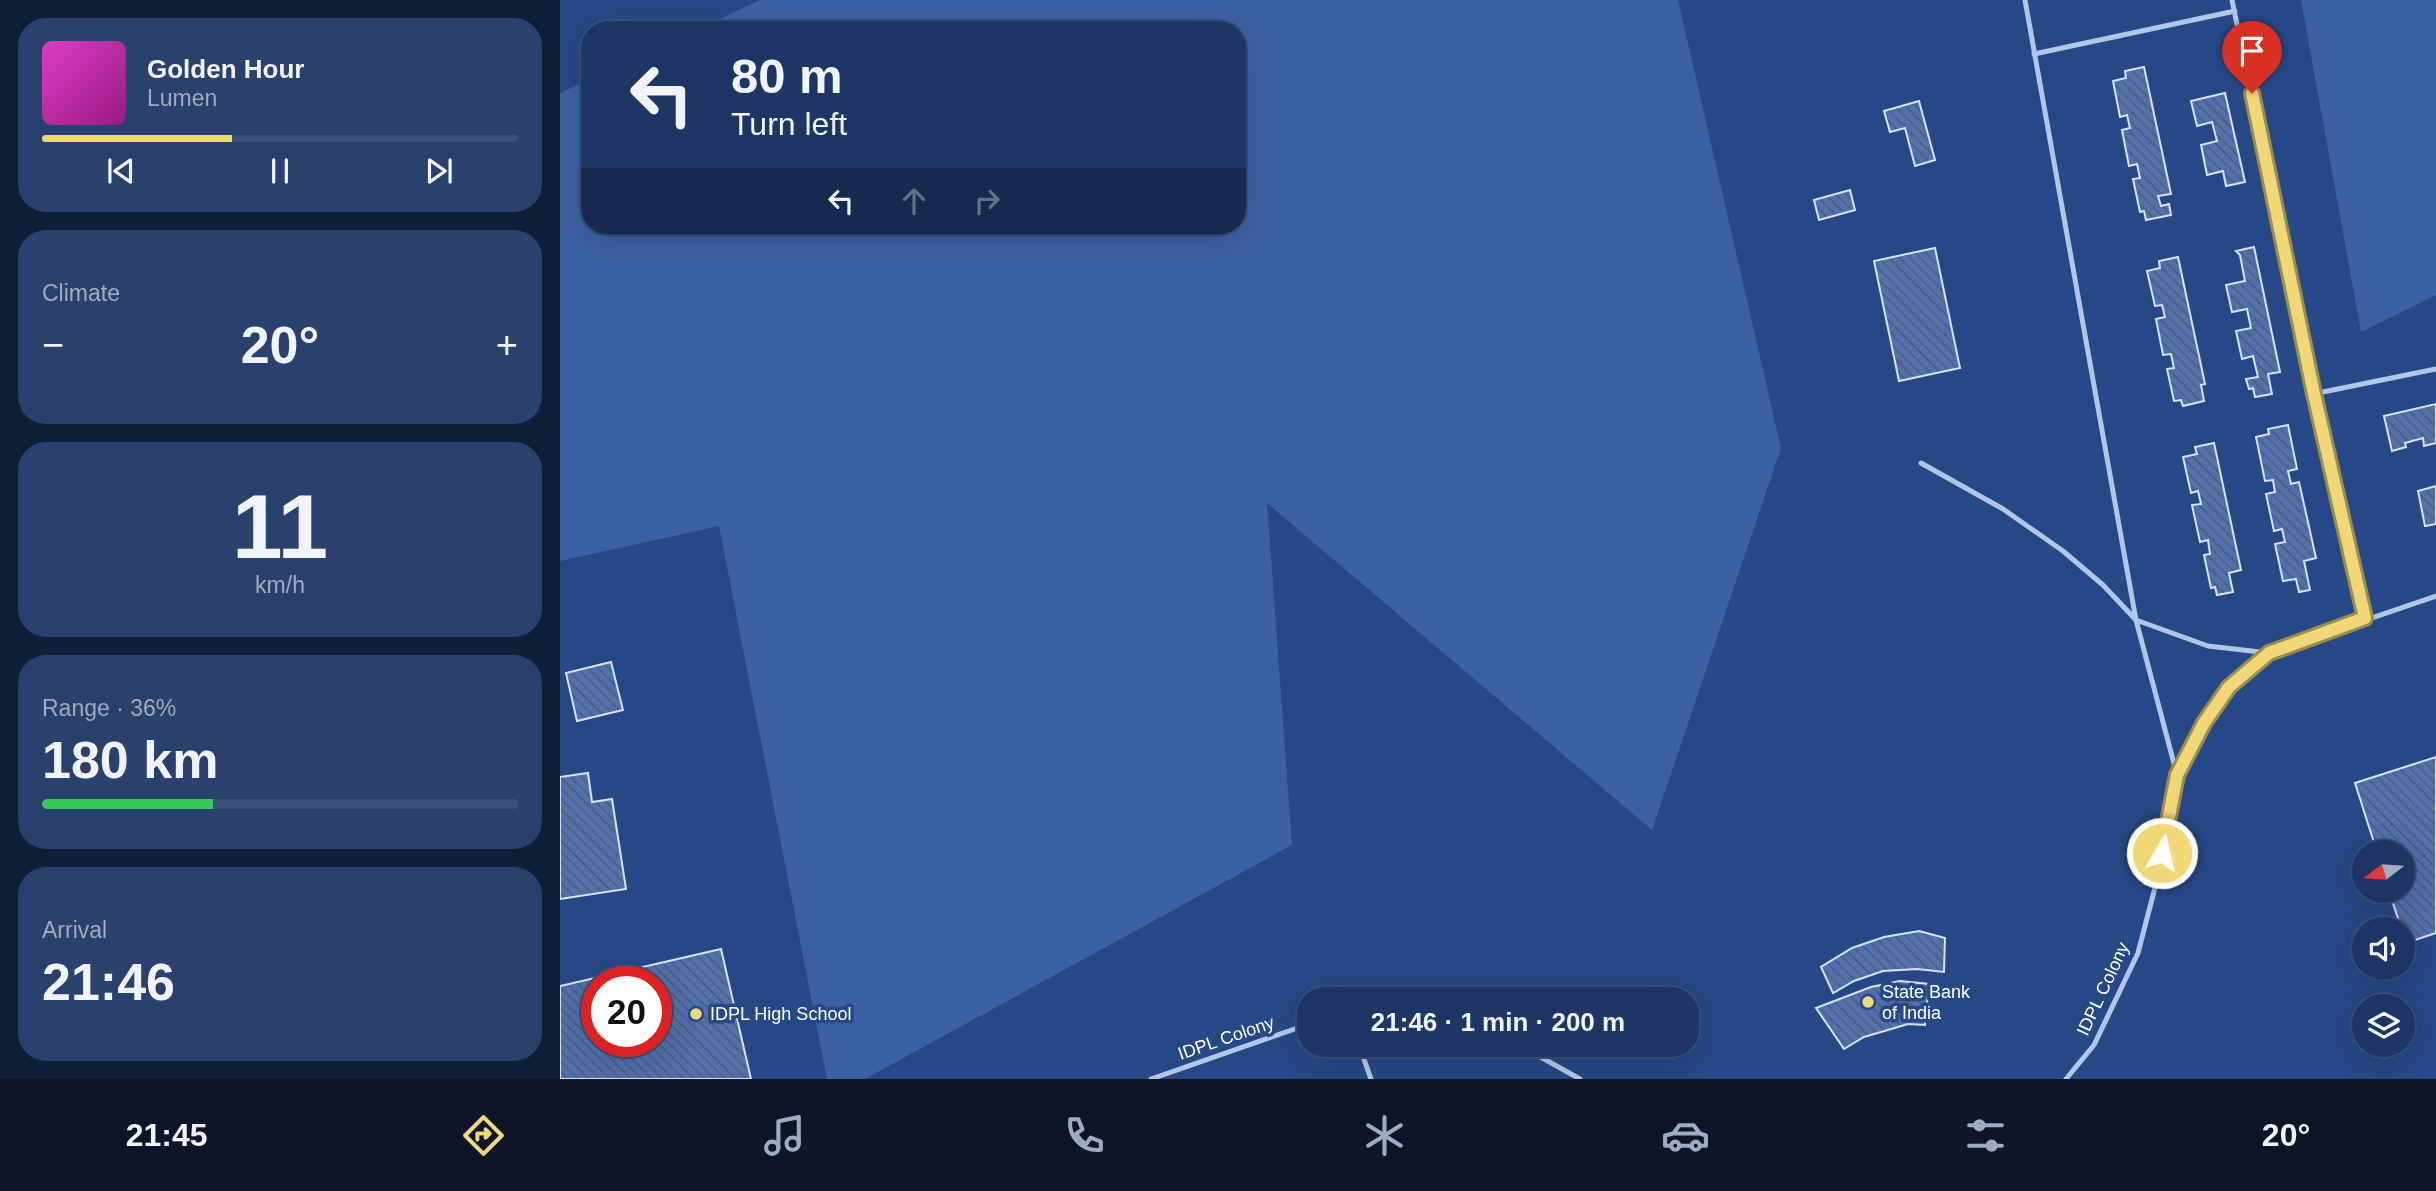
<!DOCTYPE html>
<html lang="en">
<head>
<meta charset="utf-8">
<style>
  body { margin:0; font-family:Helvetica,sans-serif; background:#2a416d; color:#f1f3f6; height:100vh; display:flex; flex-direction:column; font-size:26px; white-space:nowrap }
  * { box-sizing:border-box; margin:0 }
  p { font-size:23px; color:#a0abbf }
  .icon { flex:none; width:38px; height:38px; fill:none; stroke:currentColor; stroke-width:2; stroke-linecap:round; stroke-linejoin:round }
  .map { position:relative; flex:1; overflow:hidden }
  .side { display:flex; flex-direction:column; gap:18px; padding:18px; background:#101e37; width:560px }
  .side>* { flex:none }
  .hud { position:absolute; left:21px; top:21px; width:665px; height:214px; border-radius:28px; box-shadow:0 7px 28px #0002,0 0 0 2px #3b5078; background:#1d3664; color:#f1f3f6; overflow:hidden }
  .needle { width:46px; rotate:253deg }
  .buttons { position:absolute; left:1792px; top:840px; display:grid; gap:14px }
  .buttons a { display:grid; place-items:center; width:63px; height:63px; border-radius:50%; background:#1d3664; box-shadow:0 7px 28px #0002,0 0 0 2px #3b5078; font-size:35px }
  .speed { position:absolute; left:21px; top:966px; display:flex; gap:14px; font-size:35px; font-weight:700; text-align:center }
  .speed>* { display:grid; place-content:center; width:91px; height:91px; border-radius:50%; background:#1d3664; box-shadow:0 7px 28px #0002,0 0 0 2px #3b5078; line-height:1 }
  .speed .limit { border:10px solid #d22; background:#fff; color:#111 }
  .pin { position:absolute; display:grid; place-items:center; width:60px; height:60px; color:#fff; margin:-72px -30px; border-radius:50% 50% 50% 0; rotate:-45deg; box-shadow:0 0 7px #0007 }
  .pin .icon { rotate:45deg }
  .me { position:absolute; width:77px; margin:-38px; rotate:9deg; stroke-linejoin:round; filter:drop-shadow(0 0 5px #0008) }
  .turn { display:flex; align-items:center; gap:24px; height:147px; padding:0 35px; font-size:32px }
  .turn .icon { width:91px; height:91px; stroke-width:2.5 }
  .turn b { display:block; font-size:49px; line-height:60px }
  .lanes { display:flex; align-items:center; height:66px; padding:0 35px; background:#0003; justify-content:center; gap:35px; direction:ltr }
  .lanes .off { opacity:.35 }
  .big { font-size:52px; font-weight:700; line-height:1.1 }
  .side .widget { flex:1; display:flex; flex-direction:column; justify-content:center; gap:10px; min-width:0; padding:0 24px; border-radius:28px; background:#2a416d }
  .side .dial { align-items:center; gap:0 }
  .dial b { font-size:91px; line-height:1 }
  .song { display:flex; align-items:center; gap:21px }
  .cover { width:84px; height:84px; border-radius:10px; background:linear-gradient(135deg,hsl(310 70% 55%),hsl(310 70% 35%)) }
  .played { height:7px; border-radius:4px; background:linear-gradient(90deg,#f0d878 40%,#3b5078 40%) }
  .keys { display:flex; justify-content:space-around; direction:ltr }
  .heat { display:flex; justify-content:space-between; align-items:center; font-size:38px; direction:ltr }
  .charge { height:10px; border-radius:5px; background:linear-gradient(90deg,#34c759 36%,#3b5078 0) }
  .trip { position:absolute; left:737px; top:987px; width:402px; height:70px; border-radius:28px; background:#1d3664; box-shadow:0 7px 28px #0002,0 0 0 2px #3b5078; font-weight:700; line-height:70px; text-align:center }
  .menu { display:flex; height:112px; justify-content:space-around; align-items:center; background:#0c1628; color:#a0abbf }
  .menu .icon { width:49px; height:49px }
  .menu .on { color:#f0d878 }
  .menu b { font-size:32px; color:#f1f3f6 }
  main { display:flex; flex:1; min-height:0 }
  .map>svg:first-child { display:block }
  .green { fill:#3c61a2 }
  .building { fill:url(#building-back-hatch); stroke:#d6e2f6; stroke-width:2; fill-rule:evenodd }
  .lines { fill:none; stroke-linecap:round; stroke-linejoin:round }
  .service { stroke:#b2c6e8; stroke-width:5 }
  .route-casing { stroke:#9c8c4e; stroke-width:18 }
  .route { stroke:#f0d878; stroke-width:12 }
  .poi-dot { fill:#f0d878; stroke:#274886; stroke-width:2.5 }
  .labels { text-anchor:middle; stroke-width:7; stroke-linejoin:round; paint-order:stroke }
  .street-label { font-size:18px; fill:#fff; stroke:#274886 }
  .poi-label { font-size:18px; fill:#fff; stroke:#274886; text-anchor:start }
</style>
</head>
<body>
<main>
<section class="side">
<div class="widget">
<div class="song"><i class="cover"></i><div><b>Golden Hour</b><p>Lumen</p></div></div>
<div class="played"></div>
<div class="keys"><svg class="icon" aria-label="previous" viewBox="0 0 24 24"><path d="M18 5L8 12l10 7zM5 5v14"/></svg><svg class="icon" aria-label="pause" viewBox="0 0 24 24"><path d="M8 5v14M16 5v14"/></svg><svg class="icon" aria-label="next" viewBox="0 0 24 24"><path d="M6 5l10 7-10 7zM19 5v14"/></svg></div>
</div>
<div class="widget"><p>Climate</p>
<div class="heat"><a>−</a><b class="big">20°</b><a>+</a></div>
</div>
<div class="widget dial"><b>11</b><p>km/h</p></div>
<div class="widget"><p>Range · 36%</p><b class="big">180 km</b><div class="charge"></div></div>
<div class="widget"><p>Arrival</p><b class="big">21:46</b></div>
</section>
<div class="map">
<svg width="1876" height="1079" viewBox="0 0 1876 1079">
  <defs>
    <pattern id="building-back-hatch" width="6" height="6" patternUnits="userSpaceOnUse" patternTransform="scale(1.75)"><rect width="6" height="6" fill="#5071ad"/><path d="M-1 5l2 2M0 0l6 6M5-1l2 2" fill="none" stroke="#4e5d78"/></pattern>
  </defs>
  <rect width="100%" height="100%" fill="#274886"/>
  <!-- green -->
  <g class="green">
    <path d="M200,0H1118L1221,448L1092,830L707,503L732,845L305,1079H267L159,526L0,561V93L30,79V226H677V30H136Z"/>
    <path d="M1741,0H1876V295L1801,332Z"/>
  </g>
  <!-- building -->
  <g class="building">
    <path d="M1584,67L1611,194L1598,196L1601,206L1609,204L1611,215L1586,220L1584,211L1580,212L1573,179L1580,178L1577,164L1569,166L1562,130L1570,128L1567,115L1560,117L1553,81L1566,78L1565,71Z"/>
    <path d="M1665,93L1685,182L1666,186L1663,171L1647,175L1641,145L1657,141L1652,122L1637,126L1631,101Z"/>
    <path d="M1359,101L1375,160L1355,166L1345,128L1330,132L1324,111Z"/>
    <path d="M1290,190L1295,210L1259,220L1254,200Z"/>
    <path d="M1694,247L1720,372L1708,374L1712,394L1695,397L1693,388L1689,389L1686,379L1698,377L1693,356L1682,359L1676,331L1691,328L1687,309L1672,312L1666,285L1685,281L1680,255L1676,251Z"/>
    <path d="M1375,248L1400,368L1339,381L1314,261Z"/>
    <path d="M1618,257L1645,384L1641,385L1644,401L1623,406L1621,400L1614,401L1607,369L1614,368L1611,354L1603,355L1596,319L1605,317L1602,305L1595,306L1587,271L1600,268L1599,261Z"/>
    <path d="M1876,404V443L1864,446L1863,438L1845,443L1846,447L1832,451L1824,416Z"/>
    <path d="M1728,425L1737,469L1728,471L1731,484L1739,482L1756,558L1744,561L1750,590L1739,592L1736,579L1723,581L1715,544L1725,542L1722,529L1714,531L1706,494L1715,492L1713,480L1705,481L1696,437L1709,434L1708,429Z"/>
    <path d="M1654,443L1681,570L1669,573L1673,592L1657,595L1655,587L1651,588L1644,555L1650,554L1648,540L1640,542L1632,505L1641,504L1638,491L1631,493L1623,457L1637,454L1635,447Z"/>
    <path d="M1876,486V524L1865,526L1858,491Z"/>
    <path d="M51,662L63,710L17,721L6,673Z"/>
    <path d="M1876,757V933L1846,943L1829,891H1843V852H1817L1795,783Z"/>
    <path d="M28,773L32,802L52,799L66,889L0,899V777Z"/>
    <path d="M1359,931L1385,938L1384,972L1357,969L1323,971L1294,981L1273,993L1261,967L1292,948L1324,937Z"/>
    <path d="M161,949L191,1079H0V986ZM37,982H96V1041H37Z"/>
    <path d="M1340,981L1369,984L1365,1025L1348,1024L1321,1032L1304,1037L1284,1049L1256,1008L1311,987Z"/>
  </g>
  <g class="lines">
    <!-- service -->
    <g class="service">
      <path d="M1465,0L1576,620L1617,775"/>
      <path d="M1672,0L1753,394L1805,618"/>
      <path d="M1474,54L1675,11"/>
      <path d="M1753,394L1876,369"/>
      <path d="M1361,463L1443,509L1503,551L1543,585L1576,620L1648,646L1709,653"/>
      <path d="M825,999H869"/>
      <path d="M799,1045L811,1079"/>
      <path d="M959,1045L1020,1079"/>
      <path d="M591,1079L749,1024"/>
      <path d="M1506,1079L1534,1045L1578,953L1599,872L1617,775L1644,722L1669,687L1709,653L1876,596"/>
    </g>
  </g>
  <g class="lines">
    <defs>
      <path id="route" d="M1602,853L1617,775L1644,723L1669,687L1709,653L1805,618L1754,394L1692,93"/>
    </defs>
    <!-- route casing -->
    <use href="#route" class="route-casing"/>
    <!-- route -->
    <use href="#route" class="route"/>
  </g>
  <!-- markers -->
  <g class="poi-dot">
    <circle cx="1308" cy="1002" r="7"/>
    <circle cx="136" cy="1014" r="7"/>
  </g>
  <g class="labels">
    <!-- street labels -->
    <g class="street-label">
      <text transform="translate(1543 989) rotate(-65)" y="6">IDPL Colony</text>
      <text transform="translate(666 1038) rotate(-19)" y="6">IDPL Colony</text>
    </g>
    <!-- poi labels -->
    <g class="poi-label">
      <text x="1322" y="998">State Bank<tspan x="1322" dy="21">of India</tspan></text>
      <text x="150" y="1020">IDPL High School</text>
    </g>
  </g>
</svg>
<div class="buttons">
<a><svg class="needle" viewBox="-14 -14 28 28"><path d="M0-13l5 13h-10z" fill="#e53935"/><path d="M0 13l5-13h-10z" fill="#a0abbf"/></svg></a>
<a><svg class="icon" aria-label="sound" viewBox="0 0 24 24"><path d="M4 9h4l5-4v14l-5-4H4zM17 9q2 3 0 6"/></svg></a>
<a><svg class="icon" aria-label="layers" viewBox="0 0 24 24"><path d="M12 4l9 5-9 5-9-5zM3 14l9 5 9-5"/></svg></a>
</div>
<div class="speed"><div class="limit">20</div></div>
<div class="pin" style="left:1692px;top:93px;background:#d93025"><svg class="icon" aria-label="arrive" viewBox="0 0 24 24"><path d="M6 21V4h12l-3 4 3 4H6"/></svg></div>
<svg class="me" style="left:1602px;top:853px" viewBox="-20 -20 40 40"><circle r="17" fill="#f0d878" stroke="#fff" stroke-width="3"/><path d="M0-11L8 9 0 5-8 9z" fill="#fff"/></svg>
<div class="trip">21:46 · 1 min · 200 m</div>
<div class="hud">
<div class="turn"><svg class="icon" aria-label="left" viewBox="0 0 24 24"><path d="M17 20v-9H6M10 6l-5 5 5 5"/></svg><div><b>80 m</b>Turn left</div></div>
<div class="lanes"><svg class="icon" aria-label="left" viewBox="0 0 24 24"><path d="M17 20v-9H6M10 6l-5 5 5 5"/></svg><svg class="icon off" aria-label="ahead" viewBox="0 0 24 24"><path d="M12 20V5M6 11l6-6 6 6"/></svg><svg class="icon off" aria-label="right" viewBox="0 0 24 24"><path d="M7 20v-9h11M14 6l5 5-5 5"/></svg></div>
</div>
</div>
</main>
<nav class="menu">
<b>21:45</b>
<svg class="icon on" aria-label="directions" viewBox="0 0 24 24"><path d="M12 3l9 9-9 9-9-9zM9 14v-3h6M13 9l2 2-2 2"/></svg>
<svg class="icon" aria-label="music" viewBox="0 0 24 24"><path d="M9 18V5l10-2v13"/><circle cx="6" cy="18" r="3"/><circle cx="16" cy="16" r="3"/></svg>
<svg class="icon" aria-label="phone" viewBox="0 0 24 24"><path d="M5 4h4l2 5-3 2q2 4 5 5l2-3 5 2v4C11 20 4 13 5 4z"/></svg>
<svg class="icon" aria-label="climate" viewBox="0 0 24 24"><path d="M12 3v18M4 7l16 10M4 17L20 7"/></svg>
<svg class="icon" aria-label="car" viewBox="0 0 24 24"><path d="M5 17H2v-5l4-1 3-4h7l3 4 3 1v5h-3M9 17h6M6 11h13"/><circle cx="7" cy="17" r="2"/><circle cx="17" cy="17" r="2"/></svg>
<svg class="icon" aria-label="filters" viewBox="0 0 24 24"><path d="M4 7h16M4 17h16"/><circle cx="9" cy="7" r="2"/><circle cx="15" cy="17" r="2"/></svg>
<b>20°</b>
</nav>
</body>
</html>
